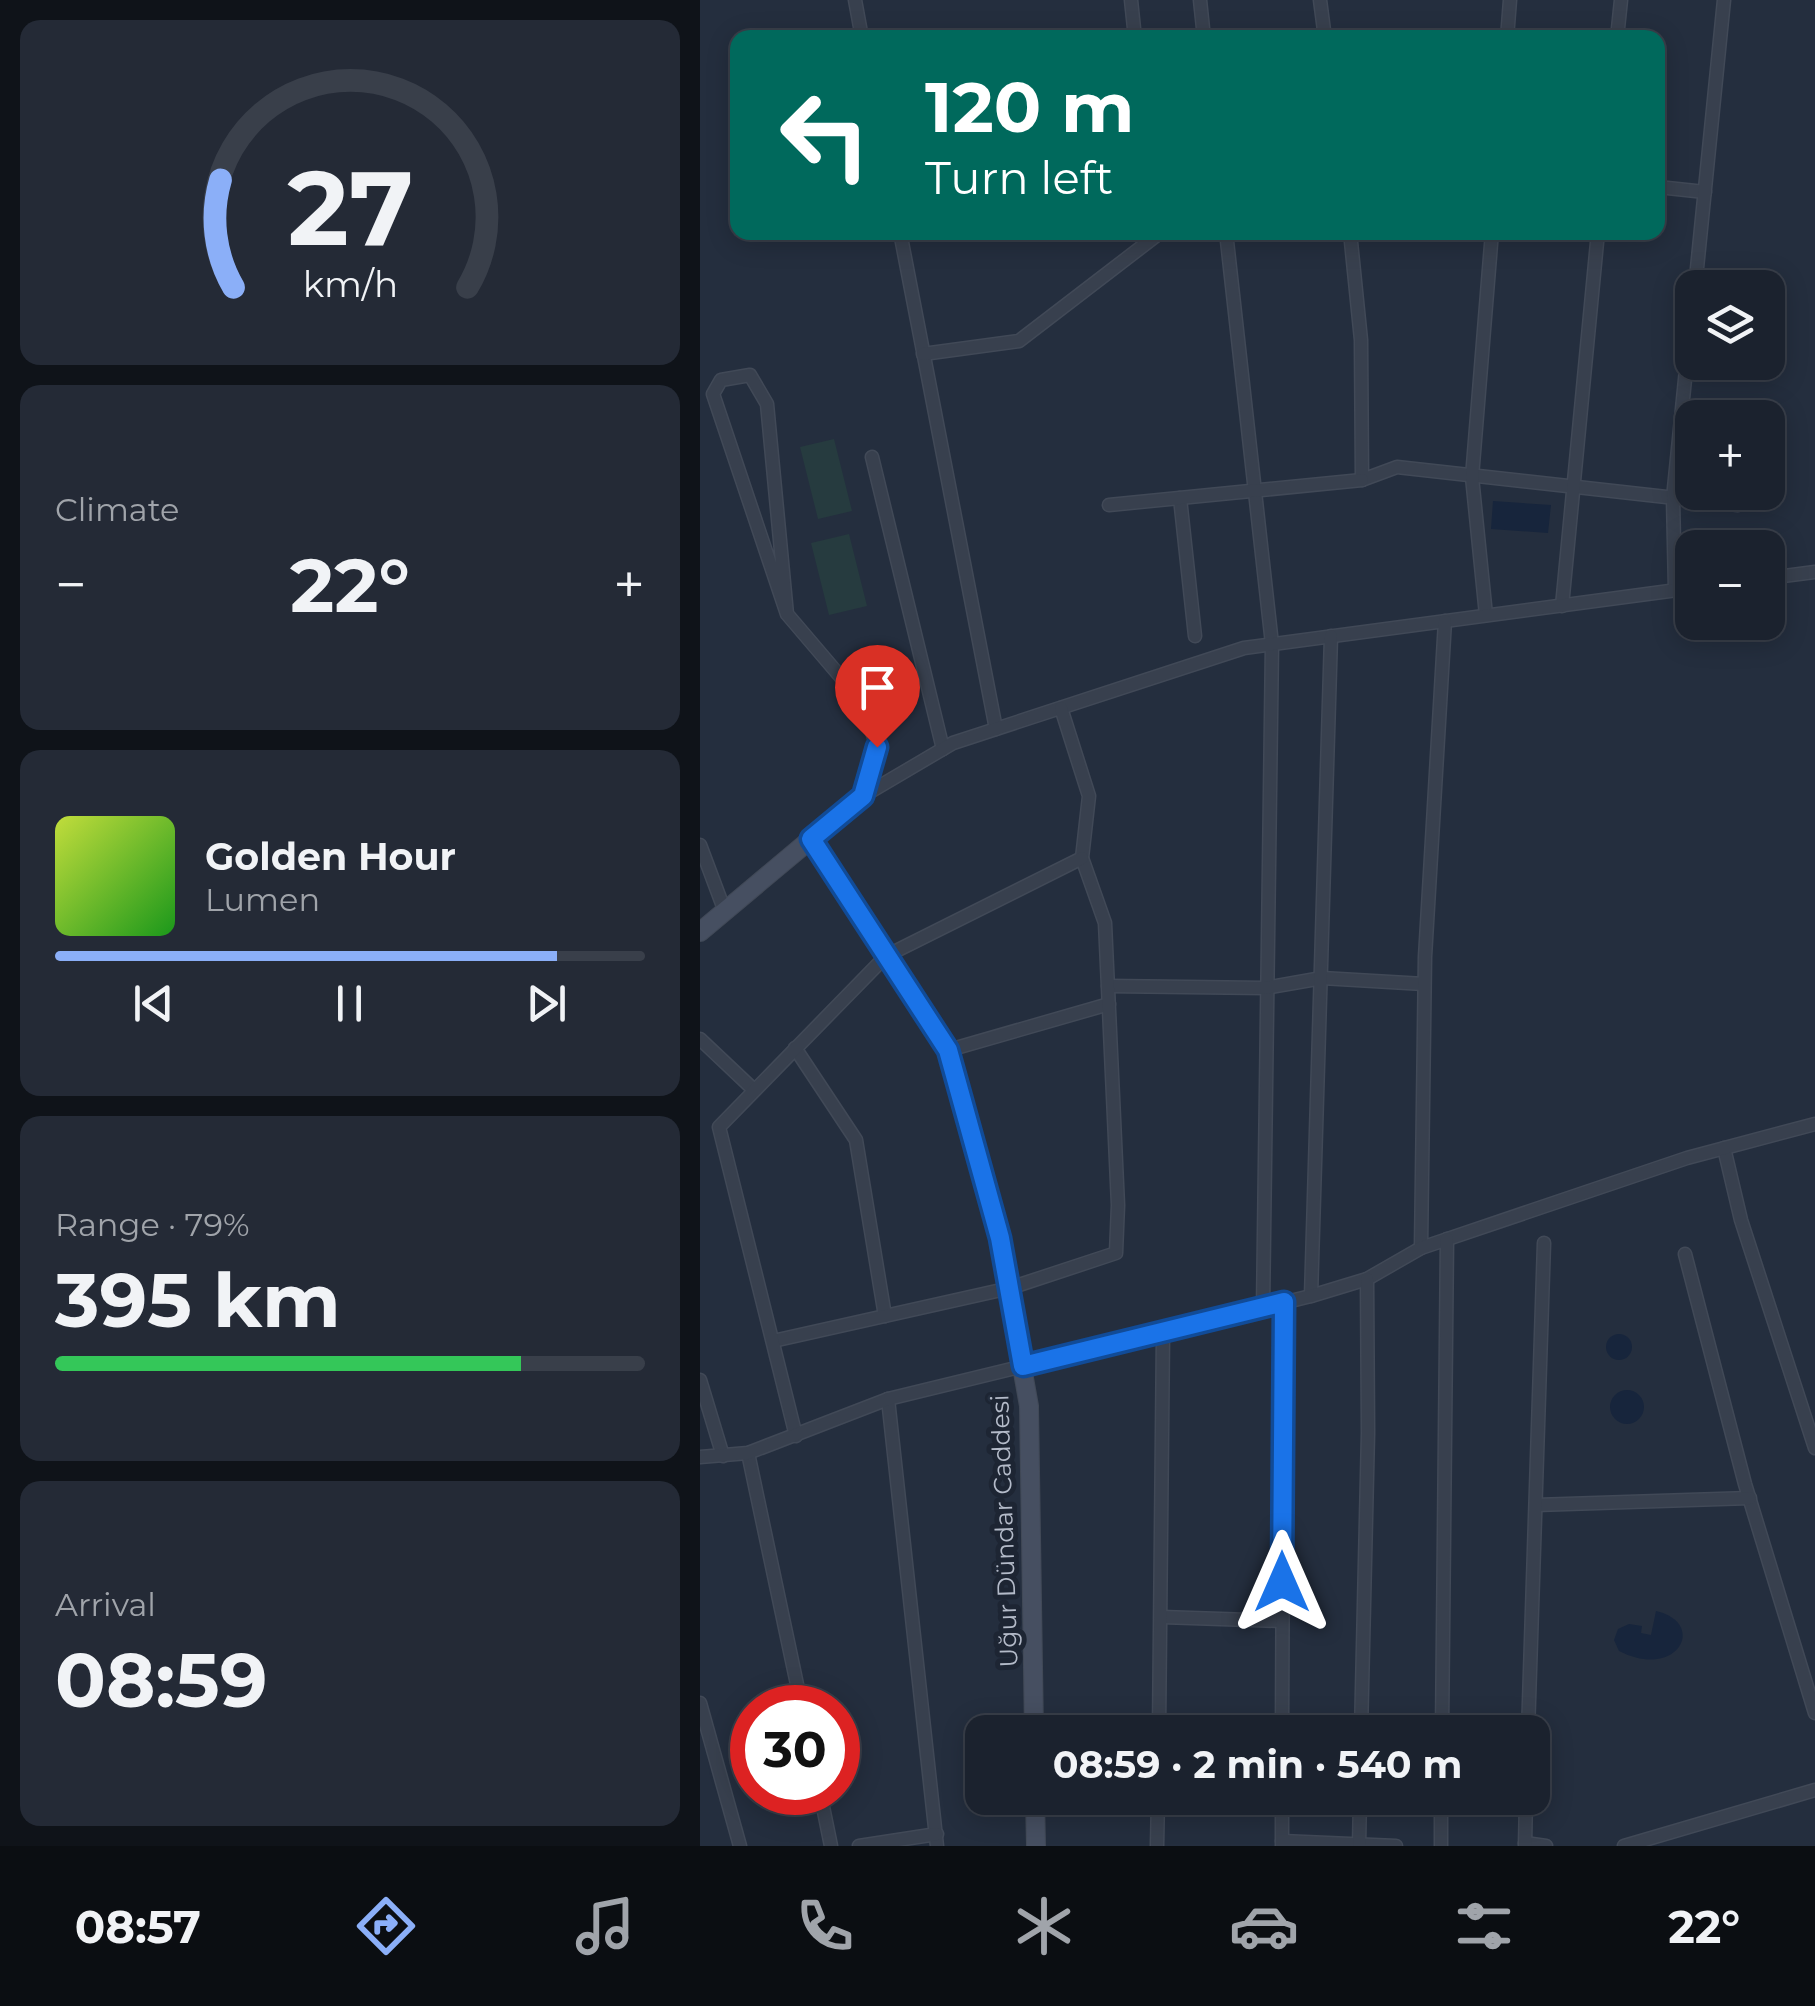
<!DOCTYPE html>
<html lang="en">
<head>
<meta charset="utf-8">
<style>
  body { margin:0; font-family:Montserrat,sans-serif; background:#242a36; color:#f1f3f6; height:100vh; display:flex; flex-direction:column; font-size:38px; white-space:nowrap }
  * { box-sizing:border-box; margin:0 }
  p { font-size:32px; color:#a0a4aa }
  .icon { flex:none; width:55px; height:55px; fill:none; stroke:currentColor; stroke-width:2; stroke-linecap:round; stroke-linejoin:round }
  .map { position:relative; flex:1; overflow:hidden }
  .side { display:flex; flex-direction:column; gap:20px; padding:20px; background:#0f1319; width:700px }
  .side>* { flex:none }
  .guide { position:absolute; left:30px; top:30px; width:935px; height:210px; border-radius:20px; box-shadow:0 5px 25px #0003,0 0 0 2px #393f4a; background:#00695c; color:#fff; overflow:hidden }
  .buttons { position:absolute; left:975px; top:270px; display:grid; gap:20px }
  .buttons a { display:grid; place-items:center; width:110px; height:110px; border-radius:20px; background:#1b222e; box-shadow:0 5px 25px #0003,0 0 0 2px #393f4a; font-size:50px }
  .speed { position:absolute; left:30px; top:1685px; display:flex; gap:20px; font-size:50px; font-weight:700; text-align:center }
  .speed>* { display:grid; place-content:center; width:130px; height:130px; border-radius:50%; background:#1b222e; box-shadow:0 5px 25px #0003,0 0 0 2px #393f4a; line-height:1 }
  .speed .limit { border:15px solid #d22; background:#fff; color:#111 }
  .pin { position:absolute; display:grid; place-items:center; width:85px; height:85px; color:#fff; margin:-102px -42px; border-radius:50% 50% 50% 0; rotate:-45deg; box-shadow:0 0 10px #0007 }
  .pin .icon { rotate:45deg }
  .me { position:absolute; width:110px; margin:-55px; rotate:0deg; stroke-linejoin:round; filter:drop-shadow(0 0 8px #0008) }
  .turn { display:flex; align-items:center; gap:35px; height:210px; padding:0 30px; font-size:45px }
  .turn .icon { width:130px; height:130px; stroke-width:2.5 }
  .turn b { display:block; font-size:70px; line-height:85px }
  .big { font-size:75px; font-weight:700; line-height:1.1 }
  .side .widget { flex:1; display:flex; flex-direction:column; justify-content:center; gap:15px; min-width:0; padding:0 35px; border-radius:20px; background:#242a36 }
  .side .dial { align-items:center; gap:0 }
  .dial svg { height:260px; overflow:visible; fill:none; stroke:#393f4a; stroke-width:7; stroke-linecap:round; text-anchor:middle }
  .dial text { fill:#f1f3f6; stroke:none }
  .song { display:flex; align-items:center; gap:30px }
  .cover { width:120px; height:120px; border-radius:15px; background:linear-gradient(135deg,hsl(70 70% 55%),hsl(120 70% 35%)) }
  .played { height:10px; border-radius:5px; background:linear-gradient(90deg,#8baff8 85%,#393f4a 85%) }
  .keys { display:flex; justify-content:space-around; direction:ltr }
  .heat { display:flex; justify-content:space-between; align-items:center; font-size:55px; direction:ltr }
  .charge { height:15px; border-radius:8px; background:linear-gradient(90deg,#34c759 79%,#393f4a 0) }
  .trip { position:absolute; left:265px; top:1715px; width:585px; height:100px; border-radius:20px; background:#1b222e; box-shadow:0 5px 25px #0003,0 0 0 2px #393f4a; font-weight:700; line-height:100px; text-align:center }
  .tabs { display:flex; height:160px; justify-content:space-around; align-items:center; background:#0b0e12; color:#a0a4aa }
  .tabs .icon { width:70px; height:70px }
  .tabs .selected { color:#8baff8 }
  .tabs b { font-size:45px; color:#f1f3f6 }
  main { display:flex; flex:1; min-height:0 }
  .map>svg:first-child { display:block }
  .pitch { fill:#263b3f }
  .water { fill:#17253c }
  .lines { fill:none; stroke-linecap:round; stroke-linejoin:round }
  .street-casing { stroke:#414957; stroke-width:15 }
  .secondary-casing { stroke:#414957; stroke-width:20 }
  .street { stroke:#38404e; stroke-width:12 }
  .secondary { stroke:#464f61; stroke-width:18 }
  .route-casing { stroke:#114b97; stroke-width:25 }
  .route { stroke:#1a73e8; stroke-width:18 }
  .labels { text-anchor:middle; stroke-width:10; stroke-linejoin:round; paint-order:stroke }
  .street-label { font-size:25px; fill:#b4bbc9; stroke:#1d2533 }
</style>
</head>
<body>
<main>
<section class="side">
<div class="widget dial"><svg viewBox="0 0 100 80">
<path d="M14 69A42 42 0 1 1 86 69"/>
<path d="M14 69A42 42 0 0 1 10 36" stroke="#8baff8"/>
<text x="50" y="56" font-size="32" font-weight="700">27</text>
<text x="50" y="72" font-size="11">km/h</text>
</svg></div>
<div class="widget"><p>Climate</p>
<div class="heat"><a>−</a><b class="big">22°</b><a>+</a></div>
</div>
<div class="widget">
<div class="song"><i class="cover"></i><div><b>Golden Hour</b><p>Lumen</p></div></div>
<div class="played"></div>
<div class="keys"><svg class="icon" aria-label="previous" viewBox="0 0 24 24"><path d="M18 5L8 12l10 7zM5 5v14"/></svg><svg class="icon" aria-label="pause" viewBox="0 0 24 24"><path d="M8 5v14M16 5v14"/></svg><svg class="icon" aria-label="next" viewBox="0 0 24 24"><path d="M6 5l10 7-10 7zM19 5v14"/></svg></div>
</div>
<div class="widget"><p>Range · 79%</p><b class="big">395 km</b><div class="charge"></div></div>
<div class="widget"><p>Arrival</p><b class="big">08:59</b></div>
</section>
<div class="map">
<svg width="1115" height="1846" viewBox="0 0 1115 1846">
  <rect width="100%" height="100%" fill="#242e3e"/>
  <!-- pitch -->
  <g class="pitch">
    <path d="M134,439L152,511L118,519L100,447Z"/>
    <path d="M149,534L167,606L129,615L111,543Z"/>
  </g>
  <!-- water -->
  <g class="water">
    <path d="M793,501L851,505L848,533L791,529Z"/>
    <circle cx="919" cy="1347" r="13"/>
    <circle cx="927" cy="1407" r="17"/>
    <path d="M956,1611C1008,1623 978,1681 919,1651L914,1640L918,1629L929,1624L942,1626L941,1633L951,1635Z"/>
  </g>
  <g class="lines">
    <defs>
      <g id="street">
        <path d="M155,0L162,38"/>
        <path d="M431,0L435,38"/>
        <path d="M500,0L504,38"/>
        <path d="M620,0L625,38"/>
        <path d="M807,38L810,0"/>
        <path d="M917,38L921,0"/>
        <path d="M958,187L1005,192"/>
        <path d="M200,232L296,729"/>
        <path d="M526,232L572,644L563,1309"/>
        <path d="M650,232L661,340L662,480L697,467L1038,505"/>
        <path d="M995,288L1024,0"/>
        <path d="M223,354L319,341L461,232"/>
        <path d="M172,457L243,749"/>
        <path d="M480,498L495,636"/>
        <path d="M409,505L662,480"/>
        <path d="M1068,578L1115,572"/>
        <path d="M975,590L973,498L992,310"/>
        <path d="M862,606L898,232"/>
        <path d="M87,614L67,404L50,375L21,380L13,394L87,614L162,702L177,747L163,796"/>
        <path d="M786,615L772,477L792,232"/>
        <path d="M111,839L163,796L253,743L544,648L992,588"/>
        <path d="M0,845L24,909"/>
        <path d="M408,986L565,988L622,978L724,984"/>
        <path d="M0,1039L54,1090"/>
        <path d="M95,1048L156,1140L185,1316"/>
        <path d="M249,1050L409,1004"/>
        <path d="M1024,1148L1041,1220L1115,1448"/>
        <path d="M721,1248L725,957L745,621"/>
        <path d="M985,1254L1045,1484L1115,1713"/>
        <path d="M611,1296L631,636"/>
        <path d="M73,1341L310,1288L416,1253L418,1205L405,923L382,858L389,796L361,708"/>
        <path d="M0,1380L23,1456"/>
        <path d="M188,1399L237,1846"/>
        <path d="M96,1436L19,1127L186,956L382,858"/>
        <path d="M48,1453L102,1708"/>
        <path d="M0,1457L48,1453L188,1399L611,1296L667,1279L721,1248L987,1158L1115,1124"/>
        <path d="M836,1505L1050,1498"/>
        <path d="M462,1617L582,1621"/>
        <path d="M0,1703L40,1846"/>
        <path d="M459,1732L463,1333"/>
        <path d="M582,1732L584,1302"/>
        <path d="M661,1732L668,1433L667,1279"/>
        <path d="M742,1732L747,1239"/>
        <path d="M828,1732L844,1243"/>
        <path d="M120,1792L131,1846"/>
        <path d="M582,1841L696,1846"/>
        <path d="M825,1843L846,1846"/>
        <path d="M159,1846L237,1834"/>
        <path d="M457,1846L458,1798"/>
        <path d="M582,1846V1798"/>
        <path d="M659,1846L660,1798"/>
        <path d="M741,1846V1798"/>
        <path d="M825,1846L826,1798"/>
        <path d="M924,1846L1115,1790"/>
      </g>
      <g id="secondary">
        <path d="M0,932L111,839L249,1050L299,1239L329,1406L334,1732"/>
        <path d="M335,1798L336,1846"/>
      </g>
    </defs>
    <!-- street casing -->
    <use href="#street" class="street-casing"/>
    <!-- secondary casing -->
    <use href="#secondary" class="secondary-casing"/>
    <!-- street -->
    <use href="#street" class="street"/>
    <!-- secondary -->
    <use href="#secondary" class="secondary"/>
  </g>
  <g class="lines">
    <defs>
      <path id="route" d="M177,747L163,796L111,839L248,1050L300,1238L323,1366L584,1302L582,1582"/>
    </defs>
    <!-- route casing -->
    <use href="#route" class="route-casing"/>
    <!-- route -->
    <use href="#route" class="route"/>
  </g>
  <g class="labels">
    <!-- street labels -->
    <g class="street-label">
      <text transform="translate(304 1531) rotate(-92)" y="9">Uğur Dündar Caddesi</text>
    </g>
  </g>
</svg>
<div class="buttons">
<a><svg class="icon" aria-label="layers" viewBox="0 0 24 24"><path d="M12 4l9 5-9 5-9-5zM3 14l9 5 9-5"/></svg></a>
<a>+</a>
<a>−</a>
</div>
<div class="speed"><div class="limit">30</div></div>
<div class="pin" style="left:177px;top:747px;background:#d93025"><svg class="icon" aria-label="arrive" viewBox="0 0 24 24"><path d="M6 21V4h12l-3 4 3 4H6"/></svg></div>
<svg class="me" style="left:582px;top:1582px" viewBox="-20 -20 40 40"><path d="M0-17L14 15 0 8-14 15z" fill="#1a73e8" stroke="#fff" stroke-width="4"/></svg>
<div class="trip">08:59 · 2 min · 540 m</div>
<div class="guide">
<div class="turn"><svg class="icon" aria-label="left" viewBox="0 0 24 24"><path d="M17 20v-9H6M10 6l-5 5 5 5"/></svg><div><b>120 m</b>Turn left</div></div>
</div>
</div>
</main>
<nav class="tabs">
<b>08:57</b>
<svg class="icon selected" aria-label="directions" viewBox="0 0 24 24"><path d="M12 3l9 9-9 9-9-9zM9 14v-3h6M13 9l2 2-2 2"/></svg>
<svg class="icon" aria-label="music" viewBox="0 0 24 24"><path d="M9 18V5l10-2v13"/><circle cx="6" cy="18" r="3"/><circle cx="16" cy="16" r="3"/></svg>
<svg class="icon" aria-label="phone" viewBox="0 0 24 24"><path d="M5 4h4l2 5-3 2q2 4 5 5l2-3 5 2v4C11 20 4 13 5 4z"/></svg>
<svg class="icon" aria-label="climate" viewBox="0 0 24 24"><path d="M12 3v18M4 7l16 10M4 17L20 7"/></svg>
<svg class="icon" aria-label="car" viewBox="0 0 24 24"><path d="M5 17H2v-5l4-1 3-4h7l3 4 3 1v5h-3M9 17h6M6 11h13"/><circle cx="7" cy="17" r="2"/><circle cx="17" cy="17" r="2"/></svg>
<svg class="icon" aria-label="filters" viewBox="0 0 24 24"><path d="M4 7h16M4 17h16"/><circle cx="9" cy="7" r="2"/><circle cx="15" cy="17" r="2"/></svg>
<b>22°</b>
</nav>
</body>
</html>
